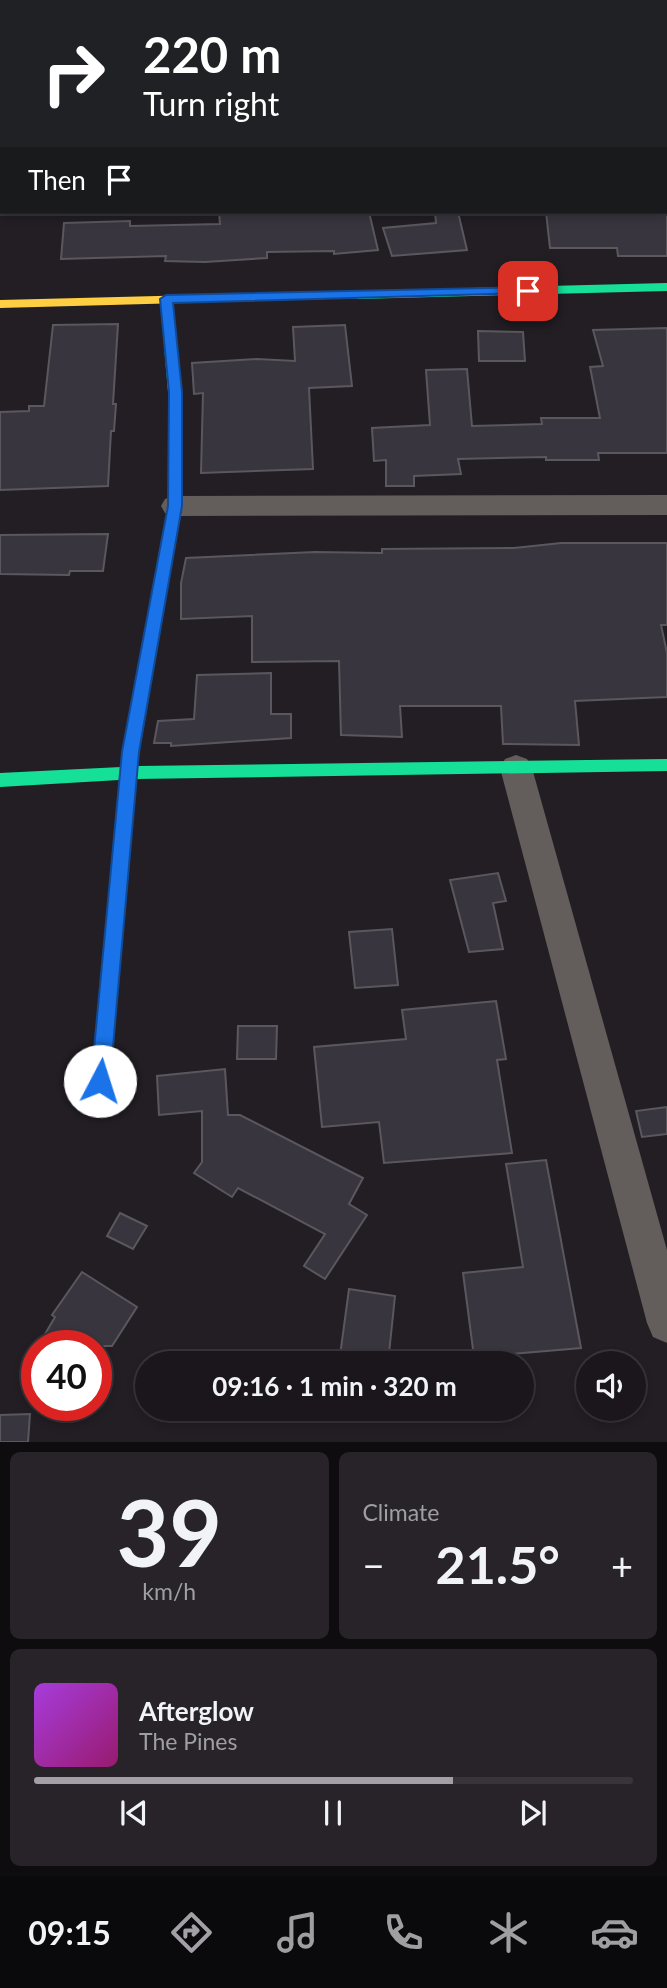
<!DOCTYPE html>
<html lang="en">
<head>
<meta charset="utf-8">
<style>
  body { margin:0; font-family:Lato,sans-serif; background:#272328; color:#f1f3f6; height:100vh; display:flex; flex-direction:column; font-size:26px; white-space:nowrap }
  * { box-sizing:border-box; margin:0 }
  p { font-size:23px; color:#9f9fa3 }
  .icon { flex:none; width:38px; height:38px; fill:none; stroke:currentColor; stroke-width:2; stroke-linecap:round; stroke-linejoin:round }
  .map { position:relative; height:1442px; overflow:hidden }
  .details { display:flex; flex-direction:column; gap:10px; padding:10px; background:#0e0c0f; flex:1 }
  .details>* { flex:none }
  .hud { position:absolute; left:0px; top:0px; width:668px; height:214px; box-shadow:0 4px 10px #0003,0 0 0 2px #38353a; background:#202124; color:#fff; overflow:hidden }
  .buttons { position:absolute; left:576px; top:1351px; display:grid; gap:14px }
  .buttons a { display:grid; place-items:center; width:70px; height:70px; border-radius:50%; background:#1a161b; box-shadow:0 4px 10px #0003,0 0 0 2px #38353a; font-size:35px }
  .speed { position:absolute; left:21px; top:1330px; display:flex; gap:14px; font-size:35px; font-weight:700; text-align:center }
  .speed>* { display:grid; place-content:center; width:91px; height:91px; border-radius:50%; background:#1a161b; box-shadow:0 4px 10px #0003,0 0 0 2px #38353a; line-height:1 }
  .speed .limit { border:10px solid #d22; background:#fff; color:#111 }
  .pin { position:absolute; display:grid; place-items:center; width:60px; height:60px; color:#fff; margin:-30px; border-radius:14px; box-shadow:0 4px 10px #0006 }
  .me { position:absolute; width:77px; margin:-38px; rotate:5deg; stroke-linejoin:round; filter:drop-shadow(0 0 5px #0008) }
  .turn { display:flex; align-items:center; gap:24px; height:147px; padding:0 28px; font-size:32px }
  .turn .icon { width:91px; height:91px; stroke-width:2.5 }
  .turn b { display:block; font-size:49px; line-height:60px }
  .then { display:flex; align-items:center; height:66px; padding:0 28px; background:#0003; gap:14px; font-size:26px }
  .big { font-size:52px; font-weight:700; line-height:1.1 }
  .details .card { flex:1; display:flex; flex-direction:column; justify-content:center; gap:10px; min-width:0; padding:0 24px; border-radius:10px; background:#272328 }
  .details .dial { align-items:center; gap:0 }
  .dial b { font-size:91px; line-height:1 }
  .song { display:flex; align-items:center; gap:21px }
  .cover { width:84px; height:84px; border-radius:10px; background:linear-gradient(135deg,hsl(280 70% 55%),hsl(320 70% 35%)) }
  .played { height:7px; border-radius:4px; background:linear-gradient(90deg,#a39fa7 70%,#38353a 70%) }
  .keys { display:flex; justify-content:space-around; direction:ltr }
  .heat { display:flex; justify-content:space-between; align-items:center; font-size:38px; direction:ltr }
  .details .tiles { flex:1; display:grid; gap:10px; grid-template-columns:1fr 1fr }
  .card:last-child { grid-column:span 2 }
  .trip { position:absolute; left:135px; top:1351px; width:399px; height:70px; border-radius:35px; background:#1a161b; box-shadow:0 4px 10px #0003,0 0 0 2px #38353a; font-weight:700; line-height:70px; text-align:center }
  .tabs { display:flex; height:112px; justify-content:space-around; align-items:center; background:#0a090b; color:#9f9fa3 }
  .tabs .icon { width:49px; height:49px }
  .tabs .current { color:#a39fa7 }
  .tabs b { font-size:32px; color:#f1f3f6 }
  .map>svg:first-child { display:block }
  .building { fill:#39353f; stroke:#5a575d; stroke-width:2 }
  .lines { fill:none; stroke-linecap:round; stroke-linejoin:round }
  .street { fill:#635e5b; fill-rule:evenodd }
  .fast { fill:#16e098; fill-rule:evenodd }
  .slow { fill:#ffcf43; fill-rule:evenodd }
  .route { fill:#1a73e8; stroke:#114b97; stroke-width:2 }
</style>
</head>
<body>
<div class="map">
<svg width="667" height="1442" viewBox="0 0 667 1442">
  <rect width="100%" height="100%" fill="#221e24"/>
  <!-- building -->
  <g class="building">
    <path d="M219,212H262V215L369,212L378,250L334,254V251L267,252V258L205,262L165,261L166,256L61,259L64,223L130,221V226L220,224Z"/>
    <path d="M435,212H458L467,250L392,256L383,228L436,223Z"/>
    <path d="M546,212H667V256H618L617,248H550Z"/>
    <path d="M118,324L113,404H116L114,431H111L108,486L0,490V412L29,411V406H44L53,325Z"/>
    <path d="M345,325L352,386L309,388L313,469L201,473L203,393L194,394L192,363L257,359L295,361L293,327Z"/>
    <path d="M667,328V453H598L599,460H546V457L458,459L461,474L414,476V486H386V460L374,461L372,428L430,425L426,370L467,369L472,426L542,424L541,418H600L590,367L603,366L593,330Z"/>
    <path d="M478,331L523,332L525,361H479Z"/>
    <path d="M108,534L103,571H70L69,575L0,574V535Z"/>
    <path d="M561,543H667V625H661L667,653V697L575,701L579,745L503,744L501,706H400L402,737L341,735L339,661L252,662V616L181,619V583L186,558L315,552L382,553V549L514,548Z"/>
    <path d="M271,673V714H291V738L171,746V743H154L158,721L194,719L197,675Z"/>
    <path d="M498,873L506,901L493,903L503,949L469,952L450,880Z"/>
    <path d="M392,929L398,985L355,988L349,932Z"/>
    <path d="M496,1001L506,1059L497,1060L512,1153L384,1163L379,1122L322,1127L314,1047L406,1039L402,1010Z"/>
    <path d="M238,1026H277L276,1059H237Z"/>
    <path d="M225,1069L228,1115H240L363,1178L349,1204L367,1215L325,1279L304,1266L325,1234L238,1188L232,1197L194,1173L202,1162V1111L159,1115L157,1076Z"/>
    <path d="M667,1107V1134L642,1137L636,1111Z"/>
    <path d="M546,1160L581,1348L474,1357L463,1273L523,1267L506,1164Z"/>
    <path d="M120,1213L147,1226L133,1249L107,1236Z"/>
    <path d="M82,1272L137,1307L112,1346H38L55,1317L52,1315Z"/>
    <path d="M349,1289L395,1296L388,1363H339Z"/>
    <path d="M334,1409H383L382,1421L333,1415Z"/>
    <path d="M30,1414L28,1442H0V1415Z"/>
  </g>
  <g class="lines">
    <!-- street -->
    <g class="street">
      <path d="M667,495V515L175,516L165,513L161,506L165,499L175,496Z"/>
      <path d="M516,755L527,759L532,768L667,1250V1343L653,1337L647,1323L500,768L505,759Z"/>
    </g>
    <!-- fast -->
    <g class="fast">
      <path d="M667,283V291L358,299L352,295L358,291Z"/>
      <path d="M166,295L172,299L182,392V506L137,766L667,759V771L136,779L109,1081L107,1087L100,1090L93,1087L91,1081L119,780L0,787V773L121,767L168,506V392L160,299Z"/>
    </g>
    <!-- slow -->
    <path class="slow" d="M358,291L362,292V298L0,308V300Z"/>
  </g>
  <!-- route -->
  <path class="route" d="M528,287L534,291L532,293L173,303L182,392V506L139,752L110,1081L107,1087L100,1089L94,1087L91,1081L122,752L168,506L169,392L160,299L166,295Z"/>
</svg>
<div class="buttons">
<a><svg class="icon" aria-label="sound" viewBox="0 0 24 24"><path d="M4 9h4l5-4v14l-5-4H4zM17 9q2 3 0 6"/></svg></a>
</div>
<div class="speed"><div class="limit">40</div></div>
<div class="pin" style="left:528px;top:291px;background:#d93025"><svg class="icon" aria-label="arrive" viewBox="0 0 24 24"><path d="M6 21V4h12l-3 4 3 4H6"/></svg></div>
<svg class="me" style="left:100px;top:1081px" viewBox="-20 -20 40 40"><circle r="19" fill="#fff"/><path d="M0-13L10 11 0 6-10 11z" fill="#1a73e8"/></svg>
<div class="trip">09:16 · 1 min · 320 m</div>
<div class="hud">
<div class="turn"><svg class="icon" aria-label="right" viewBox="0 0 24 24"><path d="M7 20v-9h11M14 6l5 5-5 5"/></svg><div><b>220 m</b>Turn right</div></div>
<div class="then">Then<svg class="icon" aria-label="arrive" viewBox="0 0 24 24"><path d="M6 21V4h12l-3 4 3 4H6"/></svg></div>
</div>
</div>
<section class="details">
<div class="tiles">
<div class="card dial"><b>39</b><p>km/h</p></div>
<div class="card"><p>Climate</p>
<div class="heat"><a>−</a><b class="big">21.5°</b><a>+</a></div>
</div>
<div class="card">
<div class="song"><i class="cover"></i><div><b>Afterglow</b><p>The Pines</p></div></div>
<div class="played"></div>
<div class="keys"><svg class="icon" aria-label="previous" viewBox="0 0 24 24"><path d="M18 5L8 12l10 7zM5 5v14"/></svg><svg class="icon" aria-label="pause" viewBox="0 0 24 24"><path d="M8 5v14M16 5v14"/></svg><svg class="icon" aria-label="next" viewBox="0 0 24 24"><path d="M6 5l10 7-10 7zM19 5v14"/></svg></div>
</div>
</div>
</section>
<nav class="tabs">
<b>09:15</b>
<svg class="icon current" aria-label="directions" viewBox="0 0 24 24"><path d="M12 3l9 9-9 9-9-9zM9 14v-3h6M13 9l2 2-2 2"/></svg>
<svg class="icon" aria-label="music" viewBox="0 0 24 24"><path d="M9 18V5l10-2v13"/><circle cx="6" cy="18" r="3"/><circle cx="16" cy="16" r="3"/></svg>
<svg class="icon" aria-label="phone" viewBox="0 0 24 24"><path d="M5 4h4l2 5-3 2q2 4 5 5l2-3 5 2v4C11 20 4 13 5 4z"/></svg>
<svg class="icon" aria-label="climate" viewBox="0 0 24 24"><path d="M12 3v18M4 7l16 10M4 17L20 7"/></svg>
<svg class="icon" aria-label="car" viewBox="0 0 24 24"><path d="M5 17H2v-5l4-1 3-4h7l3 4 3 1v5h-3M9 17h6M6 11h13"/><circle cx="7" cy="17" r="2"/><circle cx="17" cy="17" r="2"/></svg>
</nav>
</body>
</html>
